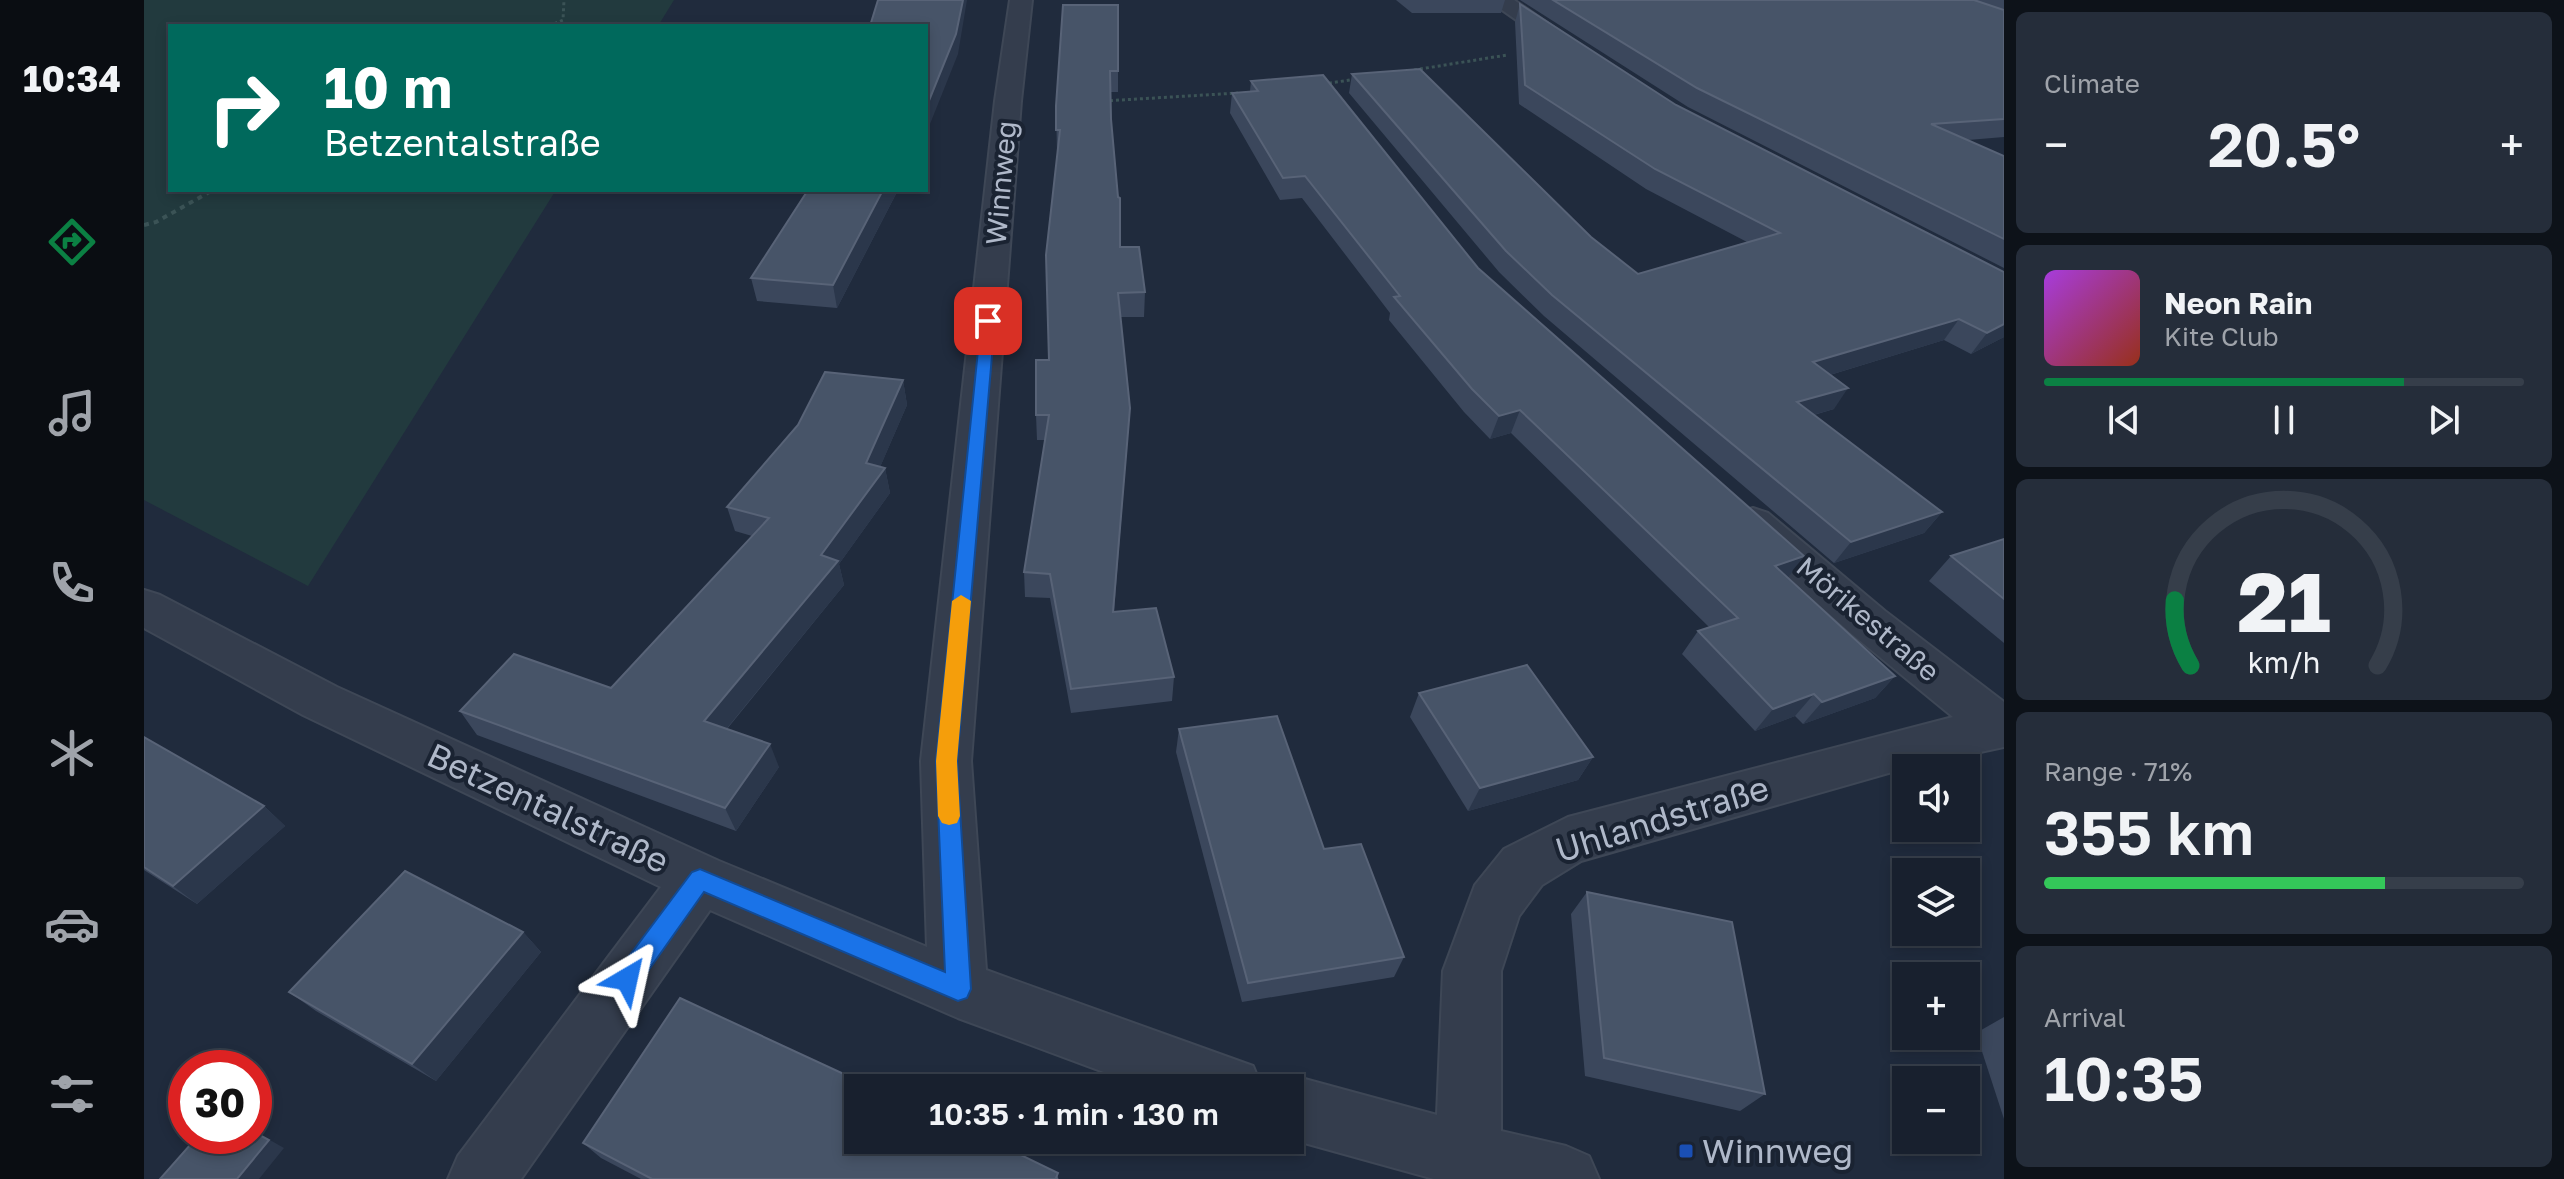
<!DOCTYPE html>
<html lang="en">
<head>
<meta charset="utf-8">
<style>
  body { margin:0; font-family:"Golos Text",sans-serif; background:#252d3a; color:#f1f3f6; height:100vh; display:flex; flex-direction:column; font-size:30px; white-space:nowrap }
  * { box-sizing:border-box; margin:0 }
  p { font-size:26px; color:#9fa3aa }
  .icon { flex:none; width:44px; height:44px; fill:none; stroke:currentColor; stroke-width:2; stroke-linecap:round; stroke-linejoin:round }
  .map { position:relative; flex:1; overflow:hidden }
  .drawer { display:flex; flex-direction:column; gap:12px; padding:12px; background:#0d1219; width:560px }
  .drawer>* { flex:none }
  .hud { position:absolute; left:24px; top:24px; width:760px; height:168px; border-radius:0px; box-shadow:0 4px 12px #0003,0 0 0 2px #363e4a; background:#00695c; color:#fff; overflow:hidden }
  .controls { position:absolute; left:1748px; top:754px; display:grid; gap:16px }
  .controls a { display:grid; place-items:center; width:88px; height:88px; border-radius:0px; background:#18202e; box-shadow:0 4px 12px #0003,0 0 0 2px #363e4a; font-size:40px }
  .speed { position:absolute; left:24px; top:1050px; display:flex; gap:16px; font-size:40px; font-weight:700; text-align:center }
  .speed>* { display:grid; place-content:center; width:104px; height:104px; border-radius:50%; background:#18202e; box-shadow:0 4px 12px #0003,0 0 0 2px #363e4a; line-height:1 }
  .speed .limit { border:12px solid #d22; background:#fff; color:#111 }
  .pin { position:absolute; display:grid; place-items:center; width:68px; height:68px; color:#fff; margin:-34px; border-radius:16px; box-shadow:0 4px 12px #0006 }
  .me { position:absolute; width:88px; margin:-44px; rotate:36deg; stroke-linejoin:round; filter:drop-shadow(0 0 6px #0008) }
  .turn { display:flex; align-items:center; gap:28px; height:168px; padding:0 24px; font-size:36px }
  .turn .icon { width:104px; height:104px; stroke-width:2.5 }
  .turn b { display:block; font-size:56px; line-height:68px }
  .big { font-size:60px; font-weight:600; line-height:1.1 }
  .drawer .tile { flex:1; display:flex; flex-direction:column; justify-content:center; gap:12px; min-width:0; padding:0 28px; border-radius:12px; background:#252d3a }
  .drawer .dial { align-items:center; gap:0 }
  .dial svg { height:208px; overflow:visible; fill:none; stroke:#363e4a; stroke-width:7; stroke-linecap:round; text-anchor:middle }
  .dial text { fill:#f1f3f6; stroke:none }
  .song { display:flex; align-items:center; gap:24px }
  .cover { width:96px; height:96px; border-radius:12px; background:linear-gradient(135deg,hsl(280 70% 55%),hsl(10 70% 35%)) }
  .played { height:8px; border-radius:4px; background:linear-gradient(90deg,#0b8043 75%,#363e4a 75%) }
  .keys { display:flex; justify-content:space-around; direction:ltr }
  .heat { display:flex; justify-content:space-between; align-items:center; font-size:44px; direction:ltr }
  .charge { height:12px; border-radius:6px; background:linear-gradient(90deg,#34c759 71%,#363e4a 0) }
  .trip { position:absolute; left:700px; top:1074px; width:460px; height:80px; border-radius:0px; background:#18202e; box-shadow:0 4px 12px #0003,0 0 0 2px #363e4a; font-weight:600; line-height:80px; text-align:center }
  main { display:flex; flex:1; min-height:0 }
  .menu { display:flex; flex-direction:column; width:144px; justify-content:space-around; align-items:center; background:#0a0d12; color:#9fa3aa }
  .menu .icon { width:56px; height:56px }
  .menu .current { color:#0b8043 }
  .menu b { font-size:36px; color:#f1f3f6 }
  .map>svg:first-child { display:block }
  .green { fill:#223a3e }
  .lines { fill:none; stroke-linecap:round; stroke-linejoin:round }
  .street-casing { stroke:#3e4756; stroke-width:4 }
  .path-far1 { stroke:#3b5356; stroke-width:3; stroke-dasharray:3 3; stroke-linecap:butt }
  .path { stroke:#3b5356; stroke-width:4; stroke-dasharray:5 5; stroke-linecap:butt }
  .street { fill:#343d4d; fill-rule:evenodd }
  .wall { fill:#3b475c }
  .shaded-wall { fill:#2b374b }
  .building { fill:#475468; stroke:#586377; stroke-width:2 }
  .route { fill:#1a73e8; stroke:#114b97; stroke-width:2 }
  .slow { fill:#f59e0b }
  .transit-dot { fill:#1a4fb4; stroke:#1a2332; stroke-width:3 }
  .labels { text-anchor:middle; stroke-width:8; stroke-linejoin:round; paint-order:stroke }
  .street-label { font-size:28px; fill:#afb8c9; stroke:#1a2332 }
  .near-street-label { font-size:34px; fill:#afb8c9; stroke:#1a2332 }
  .near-poi-label { font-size:34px; fill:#afb8c9; stroke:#1a2332; text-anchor:start }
</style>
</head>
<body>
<main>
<nav class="menu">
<b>10:34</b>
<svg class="icon current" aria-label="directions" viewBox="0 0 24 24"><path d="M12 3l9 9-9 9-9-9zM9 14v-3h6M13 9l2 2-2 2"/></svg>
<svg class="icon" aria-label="music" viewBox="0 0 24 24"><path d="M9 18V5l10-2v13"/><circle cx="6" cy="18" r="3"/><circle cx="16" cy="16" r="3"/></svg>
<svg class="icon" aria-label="phone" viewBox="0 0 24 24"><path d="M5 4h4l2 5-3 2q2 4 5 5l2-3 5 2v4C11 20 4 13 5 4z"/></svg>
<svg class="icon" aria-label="climate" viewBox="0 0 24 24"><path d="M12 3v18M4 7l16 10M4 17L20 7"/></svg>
<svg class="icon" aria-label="car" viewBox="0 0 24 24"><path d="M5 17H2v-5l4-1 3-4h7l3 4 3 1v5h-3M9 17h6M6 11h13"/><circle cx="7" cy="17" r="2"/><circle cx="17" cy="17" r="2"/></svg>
<svg class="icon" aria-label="filters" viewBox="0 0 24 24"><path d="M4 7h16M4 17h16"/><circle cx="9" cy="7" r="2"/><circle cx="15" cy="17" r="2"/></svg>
</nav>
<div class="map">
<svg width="1860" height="1179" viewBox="0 0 1860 1179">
  <rect width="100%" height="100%" fill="#202b3d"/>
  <!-- green -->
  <path class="green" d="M0,0H530L514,26H26V190H412L164,586L0,500Z"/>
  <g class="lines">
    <defs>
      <g id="street">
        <path d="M866,0H888L877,101L827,761L842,970L1109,1066L1118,1088H1003L814,1018L566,910L377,1179H304L314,1156L517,887L159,715L0,628V590L16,595L193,687L575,861L783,947L777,761L851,101Z"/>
        <path d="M1344,0H1370L1435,45L1431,50H1415Z"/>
        <path d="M1609,508L1624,513L1741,611L1860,702V747L1762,768L1437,861L1398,885L1375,916L1357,971V1131L1422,1146L1445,1156L1455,1179H1290L1146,1139V1088H1122L1146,1075L1293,1115L1299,971L1331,885L1360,849L1424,817L1809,717L1709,635L1594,533L1588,523L1594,513Z"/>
      </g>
    </defs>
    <!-- street casing -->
    <use href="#street" class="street-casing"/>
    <!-- path-far1 -->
    <g class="path-far1">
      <path d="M405,26L419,20L420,0"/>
      <path d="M1270,70L1363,55"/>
      <path d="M1179,84L1213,79"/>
      <path d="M960,101L1094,93"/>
    </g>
    <!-- path -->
    <path class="path" d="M0,225L12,222L69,190"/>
    <!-- street -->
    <use href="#street" class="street"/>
  </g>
  <!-- wall -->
  <g class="wall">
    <path d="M1252,0H1361L1357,13H1268Z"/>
    <path d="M1376,0H1860V137L1824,140L1860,156V268L1544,107Z"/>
    <path d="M1376,4L1532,105L1860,272V337L1827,354L1800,340L1686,375L1690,409L1670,415L1798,512L1780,533L1690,563L1400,316L1355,272L1205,93L1208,74L1447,237L1494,274L1603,242L1502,189L1375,104L1371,22Z"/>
    <path d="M919,5L974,71V92H966L967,119L976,247L1001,292L1000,317H976L986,408L970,612L1030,677L1028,701L927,713L906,598L881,597L880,572L901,440H893L892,415L905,360L913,153L912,106Z"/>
    <path d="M1107,81L1334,268L1644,578L1751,676L1731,698L1659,724L1651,716L1611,731L1538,654L1554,631L1565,627L1367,433L1346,439L1320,412L1245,320L1246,313L1158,198L1136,200L1086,113L1088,93L1106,91Z"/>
    <path d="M754,190L693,308L613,301L607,278Z"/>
    <path d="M759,380L763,405L736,467L741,468L746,493L695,564L700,585L583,729L635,767L592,831L333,735L316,711L467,688L608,536L591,531L583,507Z"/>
    <path d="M1860,539V643L1785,581L1807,556Z"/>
    <path d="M1275,693L1449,757L1434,780L1324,811L1266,717Z"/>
    <path d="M1035,729L1180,849L1260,957L1250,977L1098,1002L1032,752Z"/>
    <path d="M0,737L120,806L141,826L53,904L0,870Z"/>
    <path d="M1443,892L1621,1094L1596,1111L1441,1076L1427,914Z"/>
    <path d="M379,932L397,952L292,1081L172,1011L145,992Z"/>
    <path d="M1860,1017V1119L1832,1033Z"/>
    <path d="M439,1143L914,1173V1179H497L457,1158Z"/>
  </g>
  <!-- shaded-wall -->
  <g class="shaded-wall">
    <path d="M819,0H823L814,54L782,134V108Z"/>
    <path d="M739,190H754L693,308L689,285Z"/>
    <path d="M1815,319L1800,340L1656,384L1669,362Z"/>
    <path d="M1860,324V337L1827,354L1843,333Z"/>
    <path d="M759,380L763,405L727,488L741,468L746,493L695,564L700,585L570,744L560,721L677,555L722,463Z"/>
    <path d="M1704,388L1690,409L1640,423L1653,402Z"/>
    <path d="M986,408L984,433L968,637L969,612Z"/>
    <path d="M1376,410L1367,433L1346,439L1355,416Z"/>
    <path d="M1798,512L1780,533L1690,563L1707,542Z"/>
    <path d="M1660,556L1643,579L1631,566Z"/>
    <path d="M1751,676L1731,698L1659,724L1678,702Z"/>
    <path d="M1670,694L1651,716L1611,731L1629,709Z"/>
    <path d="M626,744L635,767L592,831L581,808Z"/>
    <path d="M1449,757L1434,780L1324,811L1336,788Z"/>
    <path d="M120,806L141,826L53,904L29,886Z"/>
    <path d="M379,932L397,952L292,1081L268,1064Z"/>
    <path d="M110,1131L140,1148L115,1179H93Z"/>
  </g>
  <!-- building -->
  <g class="building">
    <path d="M734,0H819L812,34L782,108V26H726Z"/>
    <path d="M1409,0H1830L1860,10V119L1787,124L1860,156V239L1553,88Z"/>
    <path d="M1376,4L1532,105L1860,272V324L1843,333L1815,319L1669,362L1704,388L1653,402L1798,512L1707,542L1408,295L1362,251L1208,74L1276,69L1447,237L1494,274L1636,233L1511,169L1381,85Z"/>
    <path d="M919,5H974V71H966L967,119L974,197L976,198V247H995L1001,292L974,293L986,408L969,612L1012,608L1030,677L927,689L906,574L880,572L905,415H892V360H905L902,255L916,130H912V106Z"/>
    <path d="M1179,75L1334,268L1660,556L1631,566L1751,676L1678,702L1670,694L1629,709L1554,631L1594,618L1376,410L1355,416L1328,389L1250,297L1256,296L1161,176L1139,178L1088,93L1114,91L1107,81Z"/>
    <path d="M664,190H739L689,285L607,278Z"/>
    <path d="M681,372L759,380L722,463L741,468L677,555L694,561L560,721L626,744L581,808L316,711L370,654L467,688L625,518L583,507L654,425Z"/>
    <path d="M1860,539V599L1807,556Z"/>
    <path d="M1383,665L1449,757L1336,788L1275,693Z"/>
    <path d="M1133,716L1180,849L1217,844L1260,957L1104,983L1035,729Z"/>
    <path d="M0,737L120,806L29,886L0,867Z"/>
    <path d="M261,871L379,932L268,1064L145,992Z"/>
    <path d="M1443,892L1588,922L1621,1094L1460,1058Z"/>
    <path d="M536,998L730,1088H714V1140H846L914,1173L912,1178L914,1179H508L439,1143Z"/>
    <path d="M110,1132L125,1140L93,1179H16L54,1136H110Z"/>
  </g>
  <!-- route -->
  <path class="route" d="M844,317L851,321L813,761L827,989L823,998L814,1001L560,892L492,988L483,991L474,988L471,979L474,971L548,872L556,869L801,972L792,761L837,321Z"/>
  <!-- slow -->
  <path class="slow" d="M817,595L827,601L813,761L816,816L813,823L805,825L798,823L794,816L792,761L808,601Z"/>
  <!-- markers -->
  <rect class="transit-dot" x="1534" y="1143" width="16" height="16" rx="4"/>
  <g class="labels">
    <!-- street labels -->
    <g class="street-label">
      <text transform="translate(857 183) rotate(-85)" y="10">Winnweg</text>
      <text transform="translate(1724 619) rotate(40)" y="10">Mörikestraße</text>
    </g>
    <!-- near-street labels -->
    <g class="near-street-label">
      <text transform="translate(404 808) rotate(25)" y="12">Betzentalstraße</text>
      <text transform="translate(1518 819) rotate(-17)" y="12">Uhlandstraße</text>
    </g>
    <!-- near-poi labels -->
    <g class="near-poi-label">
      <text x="1558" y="1163">Winnweg</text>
    </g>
  </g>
</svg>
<div class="controls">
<a><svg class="icon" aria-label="sound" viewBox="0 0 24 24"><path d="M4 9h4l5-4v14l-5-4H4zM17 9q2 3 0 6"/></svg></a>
<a><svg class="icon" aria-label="layers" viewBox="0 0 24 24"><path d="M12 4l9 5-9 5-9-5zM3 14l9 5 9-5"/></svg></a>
<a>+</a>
<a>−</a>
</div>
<div class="speed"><div class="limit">30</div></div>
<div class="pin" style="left:844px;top:321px;background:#d93025"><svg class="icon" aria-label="arrive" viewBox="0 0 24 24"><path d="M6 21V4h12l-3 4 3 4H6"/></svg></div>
<svg class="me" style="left:483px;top:979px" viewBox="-20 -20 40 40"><path d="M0-17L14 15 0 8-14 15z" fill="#1a73e8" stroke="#fff" stroke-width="4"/></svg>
<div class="trip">10:35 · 1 min · 130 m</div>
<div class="hud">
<div class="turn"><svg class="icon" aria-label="right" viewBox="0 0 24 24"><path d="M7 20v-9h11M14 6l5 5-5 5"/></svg><div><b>10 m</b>Betzentalstraße</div></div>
</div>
</div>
<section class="drawer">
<div class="tile"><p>Climate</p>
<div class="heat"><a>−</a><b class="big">20.5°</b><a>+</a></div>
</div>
<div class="tile">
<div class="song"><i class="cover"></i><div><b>Neon Rain</b><p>Kite Club</p></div></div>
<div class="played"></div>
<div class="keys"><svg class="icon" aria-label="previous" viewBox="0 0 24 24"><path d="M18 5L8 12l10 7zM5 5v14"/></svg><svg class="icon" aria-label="pause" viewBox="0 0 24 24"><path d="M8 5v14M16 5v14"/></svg><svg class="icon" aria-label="next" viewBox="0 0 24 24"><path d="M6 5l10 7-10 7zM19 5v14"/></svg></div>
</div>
<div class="tile dial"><svg viewBox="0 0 100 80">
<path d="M14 69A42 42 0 1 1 86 69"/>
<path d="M14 69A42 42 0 0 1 8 44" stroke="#0b8043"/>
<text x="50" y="56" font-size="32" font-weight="700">21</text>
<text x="50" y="72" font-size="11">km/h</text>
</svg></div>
<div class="tile"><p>Range · 71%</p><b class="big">355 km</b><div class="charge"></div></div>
<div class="tile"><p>Arrival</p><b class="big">10:35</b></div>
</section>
</main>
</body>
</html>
